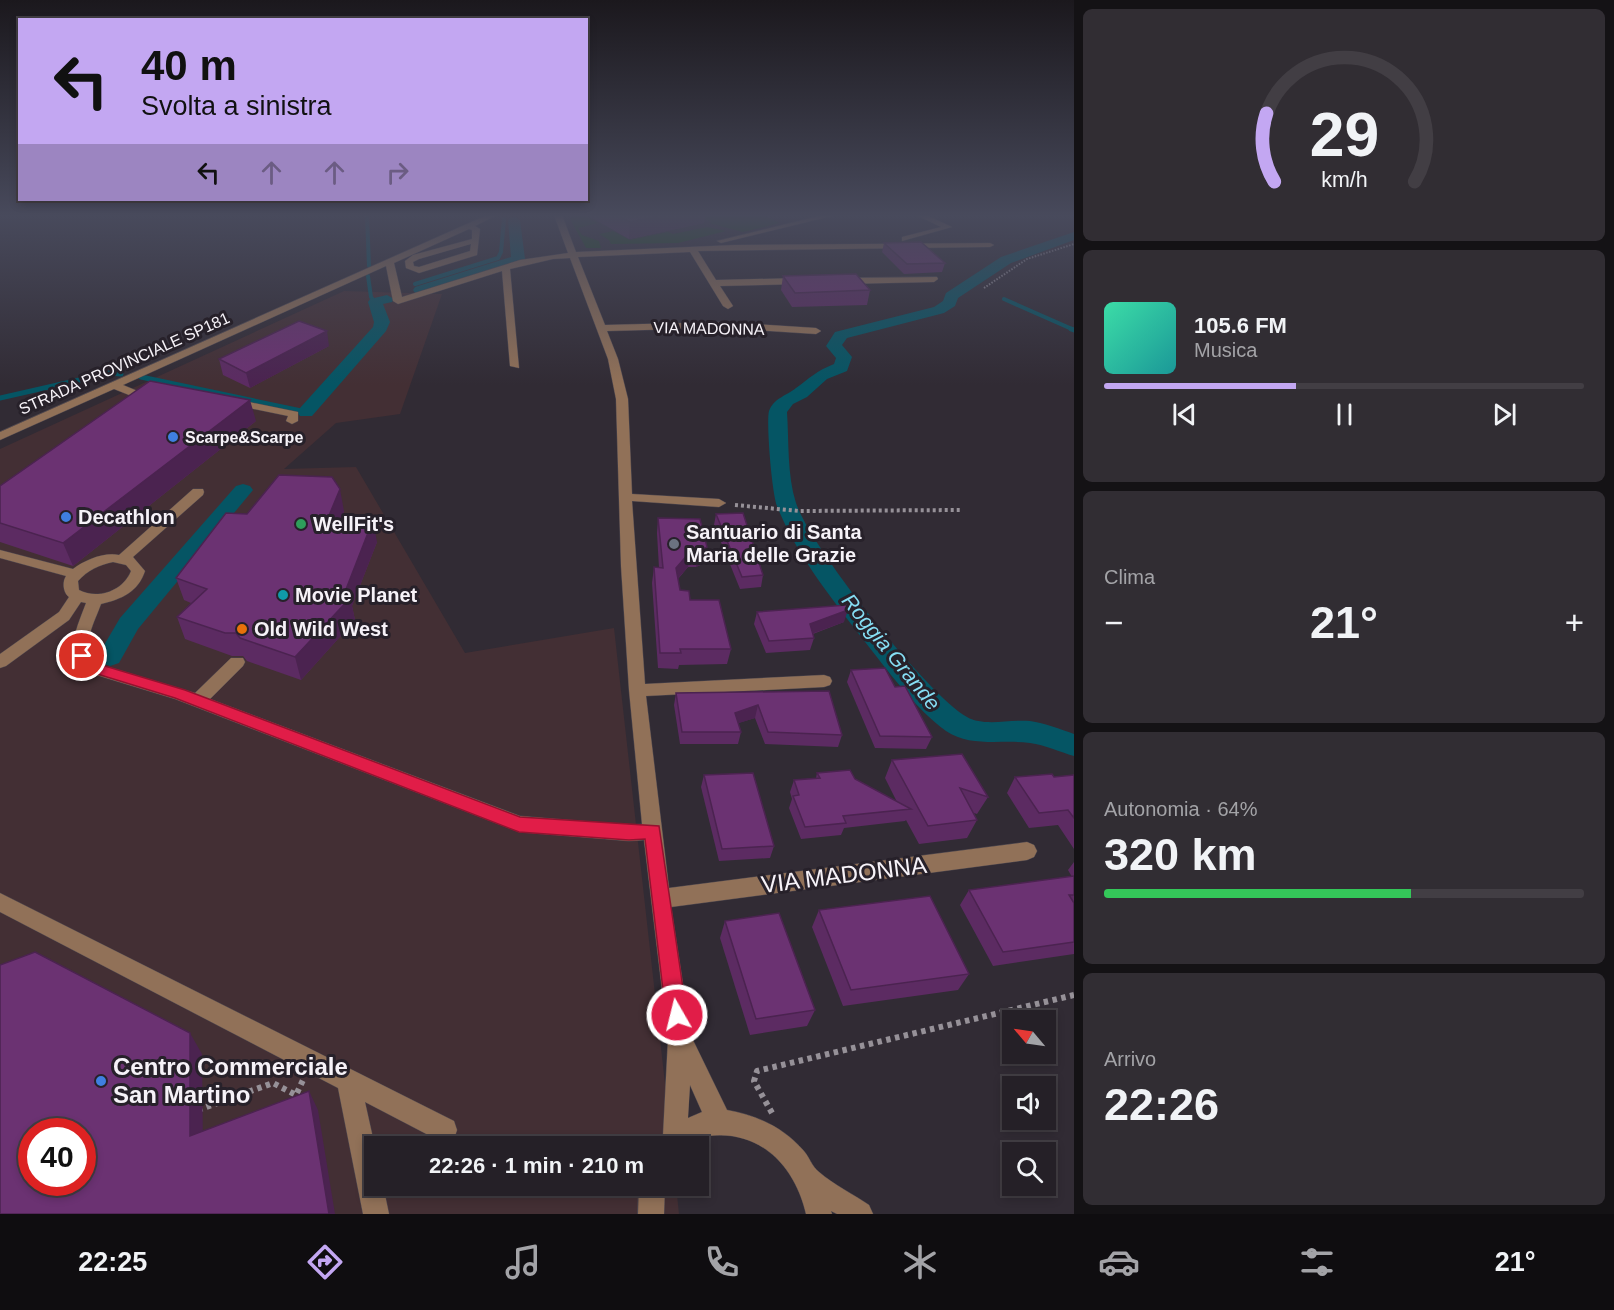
<!DOCTYPE html>
<html lang="it">
<head>
<meta charset="utf-8">
<style>
  body { margin:0; font-family:Arial,sans-serif; background:#312d33; color:#f1f3f6; height:100vh; display:flex; flex-direction:column; font-size:22px; white-space:nowrap }
  * { box-sizing:border-box; margin:0 }
  p { font-size:20px; color:#a3a3a7 }
  .icon { flex:none; width:33px; height:33px; fill:none; stroke:currentColor; stroke-width:2; stroke-linecap:round; stroke-linejoin:round }
  .map { position:relative; flex:1; overflow:hidden }
  .drawer { display:flex; flex-direction:column; gap:9px; padding:9px; background:#141215; width:540px }
  .drawer>* { flex:none }
  .hud { position:absolute; left:18px; top:18px; width:570px; height:183px; border-radius:0px; box-shadow:0 3px 9px #0003,0 0 0 2px #423e44; background:#c3a7f2; color:#111; overflow:hidden }
  .needle { width:39px; rotate:299deg }
  .fabs { position:absolute; left:1002px; top:1010px; display:grid; gap:12px }
  .fabs a { display:grid; place-items:center; width:54px; height:54px; border-radius:0px; background:#252027; box-shadow:0 3px 9px #0003,0 0 0 2px #423e44; font-size:30px }
  .speed { position:absolute; left:18px; top:1118px; display:flex; gap:12px; font-size:30px; font-weight:700; text-align:center }
  .speed>* { display:grid; place-content:center; width:78px; height:78px; border-radius:50%; background:#252027; box-shadow:0 3px 9px #0003,0 0 0 2px #423e44; line-height:1 }
  .speed .limit { border:9px solid #d22; background:#fff; color:#111 }
  .pin { position:absolute; display:grid; place-items:center; width:51px; height:51px; color:#fff; margin:-26px; border:3px solid #fff; border-radius:50%; box-shadow:0 2px 6px #0007 }
  .me { position:absolute; width:66px; margin:-33px; rotate:352deg; stroke-linejoin:round; filter:drop-shadow(0 0 4px #0008) }
  .turn { display:flex; align-items:center; gap:21px; height:126px; padding:0 24px; font-size:27px }
  .turn .icon { width:78px; height:78px; stroke-width:2.5 }
  .turn b { display:block; font-size:42px; line-height:51px }
  .lanes { display:flex; align-items:center; height:57px; padding:0 24px; background:#0003; justify-content:center; gap:30px; direction:ltr }
  .lanes .off { opacity:.35 }
  .big { font-size:45px; font-weight:800; line-height:1.1 }
  .drawer .card { flex:1; display:flex; flex-direction:column; justify-content:center; gap:9px; min-width:0; padding:0 21px; border-radius:9px; background:#312d33 }
  .drawer .dial { align-items:center; gap:0 }
  .dial svg { height:156px; overflow:visible; fill:none; stroke:#423e44; stroke-width:7; stroke-linecap:round; text-anchor:middle }
  .dial text { fill:#f1f3f6; stroke:none }
  .song { display:flex; align-items:center; gap:18px }
  .cover { width:72px; height:72px; border-radius:9px; background:linear-gradient(135deg,hsl(160 70% 55%),hsl(180 70% 35%)) }
  .played { height:6px; border-radius:3px; background:linear-gradient(90deg,#c3a7f2 40%,#423e44 40%) }
  .keys { display:flex; justify-content:space-around; direction:ltr }
  .heat { display:flex; justify-content:space-between; align-items:center; font-size:33px; direction:ltr }
  .charge { height:9px; border-radius:4px; background:linear-gradient(90deg,#34c759 64%,#423e44 0) }
  .trip { position:absolute; left:364px; top:1136px; width:345px; height:60px; border-radius:0px; background:#252027; box-shadow:0 3px 9px #0003,0 0 0 2px #423e44; font-weight:800; line-height:60px; text-align:center }
  .dock { display:flex; height:96px; justify-content:space-around; align-items:center; background:#0f0d10; color:#a3a3a7 }
  .dock .icon { width:42px; height:42px }
  .dock .selected { color:#c3a7f2 }
  .dock b { font-size:27px; color:#f1f3f6 }
  main { display:flex; flex:1; min-height:0 }
  .map>svg:first-child { display:block }
  .commercial { fill:#432f34; fill-rule:evenodd }
  .green { fill:#144a16 }
  .lines { fill:none; stroke-linecap:round; stroke-linejoin:round }
  .stream-far1 { stroke:#055564; stroke-width:4 }
  .stream { stroke:#055564; stroke-width:5 }
  .canal { fill:#055564; fill-rule:evenodd }
  .minor-casing { stroke:#4d474f; stroke-width:1 }
  .path-far2 { stroke:#969198; stroke-width:2; stroke-dasharray:1.5 1.5; stroke-linecap:butt }
  .path-far1 { stroke:#969198; stroke-width:4; stroke-dasharray:3 3; stroke-linecap:butt }
  .path { stroke:#969198; stroke-width:6; stroke-dasharray:4.5 4.5; stroke-linecap:butt }
  .minor { fill:#917158; fill-rule:evenodd }
  .wall { fill:#5c2b62 }
  .shaded-wall { fill:#4b2350 }
  .building { fill:#6b3272; stroke:#4b2350; stroke-width:1.5; fill-rule:evenodd }
  .route { fill:#e11d48; stroke:#92132f; stroke-width:1.5 }
  .shop-dot { fill:#3f7fe0; stroke:#27212a; stroke-width:2 }
  .leisure-dot { fill:#2e9e5b; stroke:#27212a; stroke-width:2 }
  .worship-dot { fill:#6b7280; stroke:#27212a; stroke-width:2 }
  .culture-dot { fill:#0f9aa8; stroke:#27212a; stroke-width:2 }
  .food-dot { fill:#e8710a; stroke:#27212a; stroke-width:2 }
  .labels { text-anchor:middle; stroke-width:6; stroke-linejoin:round; paint-order:stroke }
  .far-street-label { font-size:16px; fill:#f6f2f8; stroke:#27212a }
  .far-poi-label { font-size:16px; font-weight:bold; fill:#f6f2f8; stroke:#27212a; text-anchor:start }
  .poi-label { font-size:20px; font-weight:bold; fill:#f6f2f8; stroke:#27212a; text-anchor:start }
  .water-label { font-size:21px; font-style:italic; fill:#86def4; stroke:#27212a }
  .near-street-label { font-size:24px; fill:#f6f2f8; stroke:#27212a }
  .near-poi-label { font-size:24px; font-weight:bold; fill:#f6f2f8; stroke:#27212a; text-anchor:start }
</style>
</head>
<body>
<main>
<div class="map">
<svg width="1074" height="1214" viewBox="0 0 1074 1214">
  <rect width="100%" height="100%" fill="#312b34"/>
  <!-- commercial -->
  <path class="commercial" d="M344,291L442,294L400,414L336,423L284,469L356,467L465,653L614,628L672,1146H375V1185H676L679,1214H0V449ZM32,1131H82V1182H32Z"/>
  <!-- green -->
  <g class="green">
    <path d="M572,215H589L585,216L598,223L578,228L582,235L599,241L601,248H586L570,219Z"/>
    <path d="M697,215H762L780,223L743,232L709,223L711,222Z"/>
    <path d="M707,227L726,231L678,243L611,244L609,240L599,234L613,231L630,240L668,232L673,234Z"/>
  </g>
  <g class="lines">
    <!-- stream-far1 -->
    <g class="stream-far1">
      <path d="M367,215L369,266"/>
      <path d="M368,276L371,297L375,302"/>
      <path d="M415,284L498,258L501,252L504,219"/>
      <path d="M1004,299L1074,330"/>
    </g>
    <!-- stream -->
    <g class="stream">
      <path d="M1071,329L1074,330"/>
      <path d="M141,377L306,412"/>
      <path d="M0,398L110,373L121,374"/>
    </g>
    <!-- canal -->
    <g class="canal">
      <path d="M514,216L520,220L525,259L523,262L425,293H415L413,290L415,287L511,257L508,220Z"/>
      <path d="M1074,232V240L1011,263L958,298L955,306L944,313L847,338L842,345L852,357L847,371L827,379L807,397L793,404L787,412C789,441 787,475 796,503C811,548 926,693 967,717C984,727 1011,719 1030,721C1045,723 1060,729 1074,734V756C1060,752 1045,745 1030,743C1003,739 971,748 946,731C916,709 892,676 869,647C836,604 797,557 777,506C772,494 766,423 769,411C774,398 786,396 796,388C810,378 816,371 834,364L836,358L826,346L835,332L934,307L943,301L946,293L1001,257Z"/>
      <path d="M387,295L394,299L392,302L383,304L390,322L386,331L312,416H300L297,412L300,408L373,327L374,322L368,302L370,299Z"/>
      <path d="M243,484L250,486L253,490L138,629L119,663L110,666L101,663L97,657L120,618L236,486Z"/>
    </g>
    <defs>
      <g id="minor">
        <path d="M487,215H497L475,226L480,229L477,255L419,273L406,268L405,261L413,255L472,239V230L469,229L394,263L402,297L520,260L568,253L554,215H562L576,252L734,245L990,243L994,245L990,247L698,251L716,280L801,278L805,281L801,284L720,286L733,306L728,309L723,306L690,252L578,257L605,325L721,322L816,328L821,331L816,334L721,328L607,331L618,359L628,399L632,494L719,499L726,503L719,507L632,501L645,684L824,675L830,677L832,681L830,685L824,687L646,696L669,888L1027,842L1034,845L1037,851L1034,857L1027,860L671,907L691,1036L727,1110C756,1115 783,1127 803,1150C809,1156 812,1167 819,1172C834,1185 853,1194 869,1205L873,1214H837L831,1211L832,1214H806C795,1166 760,1129 707,1136C699,1137 694,1144 687,1146C679,1148 667,1146 659,1146L663,1135L668,1039L644,840L629,841L519,832L175,699L93,674C63,652 75,633 86,603L81,602L69,620L6,666L0,668V654L59,612L69,597C63,593 62,582 66,576L0,558V550L73,569C85,560 104,552 119,555L193,489H203L204,492L203,495L133,557L145,571C138,592 122,599 101,604C92,629 78,647 105,666L195,693L231,658H243L245,662L243,666L210,699L520,816L629,825L642,824L629,690L621,566L616,399L608,359L570,258L553,259L510,269L519,368L510,366L502,271L398,304L393,301L386,266L123,385L140,392L156,390V394L139,399L114,389L0,440V432ZM471,244L470,251L419,267L414,266L413,262L419,259ZM113,562L126,565L131,571C123,591 98,600 79,590L78,581C88,570 99,565 113,562ZM690,1085L702,1112L688,1118Z"/>
        <path d="M823,215H836L721,243L717,241Z"/>
        <path d="M916,215H926L952,227L902,241V237L941,227Z"/>
        <path d="M937,277L938,279L934,282L843,284L839,281L843,278Z"/>
        <path d="M234,399L298,412V421L292,424L286,421L288,416L230,404V400Z"/>
        <path d="M0,893L454,1121L457,1130L454,1139L445,1142L436,1139L365,1102L375,1147V1185H383L389,1214H363L338,1088L0,912Z"/>
        <path d="M639,1185H665L664,1214H638Z"/>
      </g>
    </defs>
    <!-- minor casing -->
    <use href="#minor" class="minor-casing"/>
    <!-- path-far2 -->
    <path class="path-far2" d="M984,288L1027,259L1074,244"/>
    <!-- path-far1 -->
    <path class="path-far1" d="M735,505L799,511L960,510"/>
    <!-- path -->
    <g class="path">
      <path d="M198,1110L273,1083L296,1095L303,1080"/>
      <path d="M772,1113L754,1081L757,1071L1074,995"/>
    </g>
    <!-- minor -->
    <use href="#minor" class="minor"/>
  </g>
  <!-- wall -->
  <g class="wall">
    <path d="M587,215H705L704,223L629,239Z"/>
    <path d="M884,243L945,263L942,272L904,274L882,252Z"/>
    <path d="M783,276L870,290L867,305L792,307L781,290Z"/>
    <path d="M329,346L250,388L223,375L219,359Z"/>
    <path d="M256,421L73,566L0,542V486Z"/>
    <path d="M344,511L341,518L377,542L352,606L355,620L301,680L247,661L243,656H232L185,639L177,617L191,603L184,600L176,578L247,514Z"/>
    <path d="M716,514L763,575L761,587L740,589L714,525Z"/>
    <path d="M658,518L707,547L705,563L696,567H688L678,579L680,590L690,600L731,649L727,664L679,665L678,669L658,668L652,583L654,567L659,568L657,533Z"/>
    <path d="M757,612L844,622L813,634L814,638L810,650L766,653L754,624Z"/>
    <path d="M851,670L895,687L932,737L926,749L875,748L847,682Z"/>
    <path d="M829,691L842,735L838,747L765,744L755,718L738,723L741,732L738,744H680L674,705L676,693Z"/>
    <path d="M892,760L988,797L977,814L974,813L977,820L967,838L919,844L906,820L905,821L844,828L841,835L801,839L789,808L792,799L790,792L794,780L816,778L817,773L855,779L897,802L885,778Z"/>
    <path d="M704,775L774,846L770,858L719,861L701,787Z"/>
    <path d="M1074,775V849L1058,825L1029,828L1007,793L1015,777H1054Z"/>
    <path d="M1074,862V954L993,966L960,905L969,890L1072,877L1068,870Z"/>
    <path d="M819,910L969,974L958,990L843,1006L812,927Z"/>
    <path d="M725,921L815,1010L807,1026L750,1035L720,938Z"/>
  </g>
  <!-- shaded-wall -->
  <g class="shaded-wall">
    <path d="M664,215H705L704,223L629,239L630,222Z"/>
    <path d="M327,331L329,346L250,388L246,373Z"/>
    <path d="M250,400L256,421L73,566L63,543Z"/>
    <path d="M340,489L344,511L333,540L328,518Z"/>
    <path d="M373,520L377,542L352,606L355,620L301,680L295,657L343,597Z"/>
    <path d="M707,547L705,563L696,567L698,552Z"/>
    <path d="M690,552L688,567L674,583L676,568Z"/>
    <path d="M848,610L844,622L806,636L810,624Z"/>
    <path d="M758,705L755,718L733,725L735,713Z"/>
    <path d="M190,1033L202,1054L203,1154L190,1136Z"/>
    <path d="M309,1091L318,1110L335,1214H329Z"/>
  </g>
  <!-- building -->
  <g class="building">
    <path d="M616,215H664L630,222Z"/>
    <path d="M921,242L945,263L907,264L884,243Z"/>
    <path d="M856,274L870,290L795,293L783,276Z"/>
    <path d="M299,321L327,331L246,373L219,359Z"/>
    <path d="M150,381L250,400L63,543L0,523V486Z"/>
    <path d="M279,475L332,477L340,489L328,518L373,520L343,597H351L295,657L240,638L236,633H225L177,617L207,589L176,578L226,513L247,514Z"/>
    <path d="M743,513L763,575L742,577L716,514Z"/>
    <path d="M658,518L700,519L707,547L698,552H690L676,568L680,590L689,591L690,600H719L731,649H680L681,653H660L654,567L663,568Z"/>
    <path d="M847,605L848,610L810,624L814,638L769,641L757,612Z"/>
    <path d="M885,668L895,687L905,686L932,737L880,736L851,670Z"/>
    <path d="M829,691L842,735L768,732L758,705L735,713L741,732H682L676,693Z"/>
    <path d="M962,754L988,797L960,788L977,820L928,826L892,760Z"/>
    <path d="M850,770L855,779L911,809L843,816L846,823L805,827L793,796L799,795L794,780L820,778L817,773Z"/>
    <path d="M753,773L774,846L722,849L704,775Z"/>
    <path d="M1052,774L1054,777L1074,775V818L1068,810L1039,813L1015,777Z"/>
    <path d="M1074,876V895H1069L1074,903V942L1003,952L969,890Z"/>
    <path d="M930,896L969,974L851,990L819,910Z"/>
    <path d="M779,913L815,1010L756,1019L725,921Z"/>
    <path d="M35,952L190,1033V1136L309,1091L329,1214H0V965ZM32,1131H82V1182H32Z"/>
  </g>
  <!-- sky -->
  <linearGradient id="sky" x2="0" y2="1"><stop stop-color="#1b181d"/><stop offset="0.56" stop-color="#484a5c"/><stop offset="1" stop-color="#484a5c" stop-opacity="0"/></linearGradient>
  <rect width="1074" height="385" fill="url(#sky)"/>
  <!-- route -->
  <path class="route" d="M82,651L105,666L185,690L520,817L659,826L687,1015L684,1022L677,1026L669,1022L666,1015L645,839L629,840L519,832L175,698L94,673L83,667L75,656Z"/>
  <!-- markers -->
  <g class="shop-dot">
    <circle cx="173" cy="437" r="6"/>
    <circle cx="66" cy="517" r="6"/>
    <circle cx="101" cy="1081" r="6"/>
  </g>
  <circle class="leisure-dot" cx="301" cy="524" r="6"/>
  <circle class="worship-dot" cx="674" cy="544" r="6"/>
  <circle class="culture-dot" cx="283" cy="595" r="6"/>
  <circle class="food-dot" cx="242" cy="629" r="6"/>
  <g class="labels">
    <!-- far-street labels -->
    <g class="far-street-label">
      <text transform="translate(709 328) rotate(1)" y="6">VIA MADONNA</text>
      <text transform="translate(124 363) rotate(-24)" y="6">STRADA PROVINCIALE SP181</text>
    </g>
    <!-- far-poi labels -->
    <g class="far-poi-label">
      <text x="185" y="443">Scarpe&amp;Scarpe</text>
    </g>
    <!-- poi labels -->
    <g class="poi-label">
      <text x="78" y="524">Decathlon</text>
      <text x="313" y="531">WellFit's</text>
      <text x="686" y="539">Santuario di Santa<tspan x="686" dy="23">Maria delle Grazie</tspan></text>
      <text x="295" y="602">Movie Planet</text>
      <text x="254" y="636">Old Wild West</text>
    </g>
    <!-- water labels -->
    <g class="water-label">
      <text transform="translate(891 652) rotate(51)" y="7">Roggia Grande</text>
    </g>
    <!-- near-street labels -->
    <g class="near-street-label">
      <text transform="translate(844 875) rotate(-7)" y="8">VIA MADONNA</text>
    </g>
    <!-- near-poi labels -->
    <g class="near-poi-label">
      <text x="113" y="1075">Centro Commerciale<tspan x="113" dy="28">San Martino</tspan></text>
    </g>
  </g>
</svg>
<div class="fabs">
<a><svg class="needle" viewBox="-14 -14 28 28"><path d="M0-13l5 13h-10z" fill="#e53935"/><path d="M0 13l5-13h-10z" fill="#a3a3a7"/></svg></a>
<a><svg class="icon" aria-label="sound" viewBox="0 0 24 24"><path d="M4 9h4l5-4v14l-5-4H4zM17 9q2 3 0 6"/></svg></a>
<a><svg class="icon" aria-label="search" viewBox="0 0 24 24"><circle cx="10" cy="10" r="6"/><path d="M15 15l6 6"/></svg></a>
</div>
<div class="speed"><div class="limit">40</div></div>
<div class="pin" style="left:82px;top:656px;background:#d93025"><svg class="icon" aria-label="arrive" viewBox="0 0 24 24"><path d="M6 21V4h12l-3 4 3 4H6"/></svg></div>
<svg class="me" style="left:677px;top:1015px" viewBox="-20 -20 40 40"><circle r="17" fill="#e11d48" stroke="#fff" stroke-width="3"/><path d="M0-11L8 9 0 5-8 9z" fill="#fff"/></svg>
<div class="trip">22:26 · 1 min · 210 m</div>
<div class="hud">
<div class="turn"><svg class="icon" aria-label="left" viewBox="0 0 24 24"><path d="M17 20v-9H6M10 6l-5 5 5 5"/></svg><div><b>40 m</b>Svolta a sinistra</div></div>
<div class="lanes"><svg class="icon" aria-label="left" viewBox="0 0 24 24"><path d="M17 20v-9H6M10 6l-5 5 5 5"/></svg><svg class="icon off" aria-label="ahead" viewBox="0 0 24 24"><path d="M12 20V5M6 11l6-6 6 6"/></svg><svg class="icon off" aria-label="ahead" viewBox="0 0 24 24"><path d="M12 20V5M6 11l6-6 6 6"/></svg><svg class="icon off" aria-label="right" viewBox="0 0 24 24"><path d="M7 20v-9h11M14 6l5 5-5 5"/></svg></div>
</div>
</div>
<section class="drawer">
<div class="card dial"><svg viewBox="0 0 100 80">
<path d="M14 69A42 42 0 1 1 86 69"/>
<path d="M14 69A42 42 0 0 1 10 34" stroke="#c3a7f2"/>
<text x="50" y="56" font-size="32" font-weight="700">29</text>
<text x="50" y="72" font-size="11">km/h</text>
</svg></div>
<div class="card">
<div class="song"><i class="cover"></i><div><b>105.6 FM</b><p>Musica</p></div></div>
<div class="played"></div>
<div class="keys"><svg class="icon" aria-label="previous" viewBox="0 0 24 24"><path d="M18 5L8 12l10 7zM5 5v14"/></svg><svg class="icon" aria-label="pause" viewBox="0 0 24 24"><path d="M8 5v14M16 5v14"/></svg><svg class="icon" aria-label="next" viewBox="0 0 24 24"><path d="M6 5l10 7-10 7zM19 5v14"/></svg></div>
</div>
<div class="card"><p>Clima</p>
<div class="heat"><a>−</a><b class="big">21°</b><a>+</a></div>
</div>
<div class="card"><p>Autonomia · 64%</p><b class="big">320 km</b><div class="charge"></div></div>
<div class="card"><p>Arrivo</p><b class="big">22:26</b></div>
</section>
</main>
<nav class="dock">
<b>22:25</b>
<svg class="icon selected" aria-label="directions" viewBox="0 0 24 24"><path d="M12 3l9 9-9 9-9-9zM9 14v-3h6M13 9l2 2-2 2"/></svg>
<svg class="icon" aria-label="music" viewBox="0 0 24 24"><path d="M9 18V5l10-2v13"/><circle cx="6" cy="18" r="3"/><circle cx="16" cy="16" r="3"/></svg>
<svg class="icon" aria-label="phone" viewBox="0 0 24 24"><path d="M5 4h4l2 5-3 2q2 4 5 5l2-3 5 2v4C11 20 4 13 5 4z"/></svg>
<svg class="icon" aria-label="climate" viewBox="0 0 24 24"><path d="M12 3v18M4 7l16 10M4 17L20 7"/></svg>
<svg class="icon" aria-label="car" viewBox="0 0 24 24"><path d="M5 17H2v-5l4-1 3-4h7l3 4 3 1v5h-3M9 17h6M6 11h13"/><circle cx="7" cy="17" r="2"/><circle cx="17" cy="17" r="2"/></svg>
<svg class="icon" aria-label="filters" viewBox="0 0 24 24"><path d="M4 7h16M4 17h16"/><circle cx="9" cy="7" r="2"/><circle cx="15" cy="17" r="2"/></svg>
<b>21°</b>
</nav>
</body>
</html>
